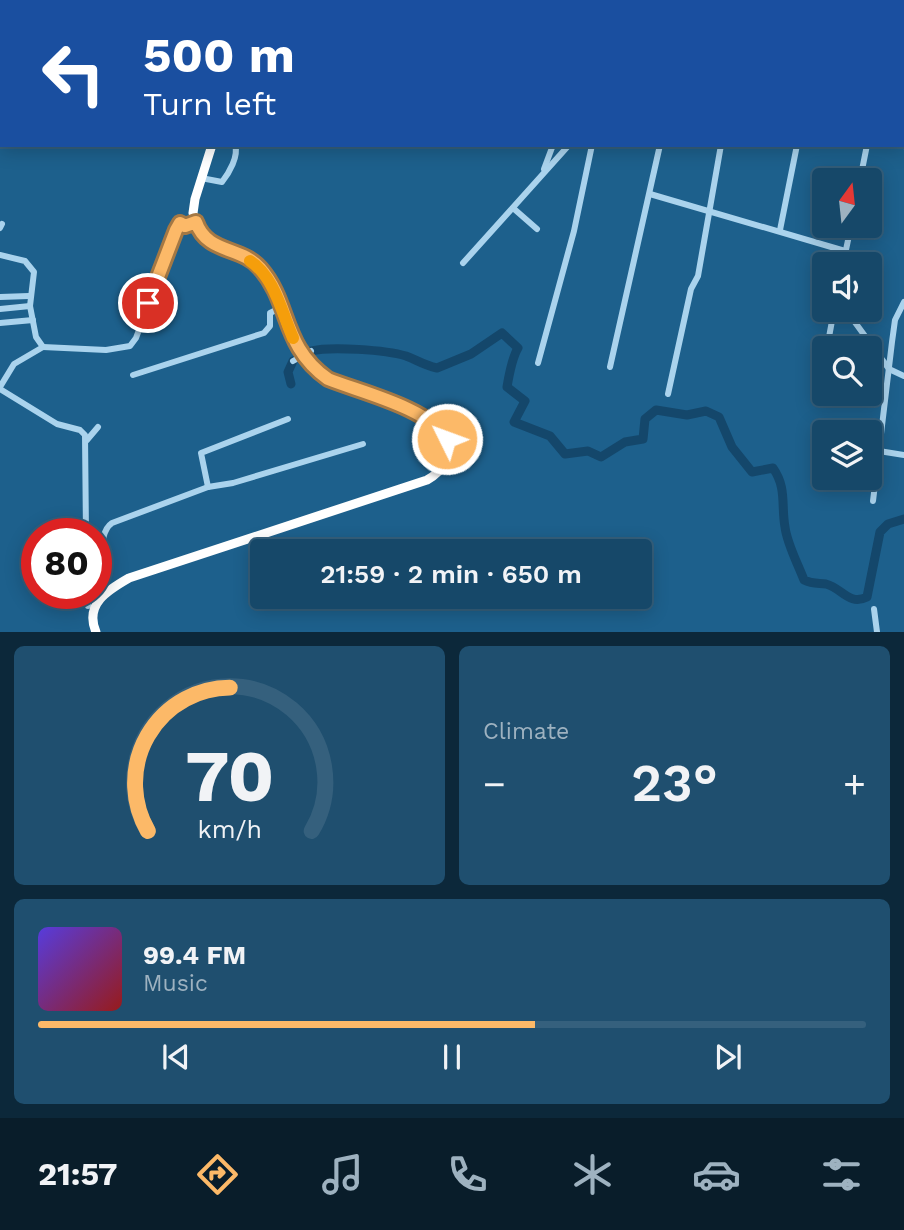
<!DOCTYPE html>
<html lang="en">
<head>
<meta charset="utf-8">
<style>
  body { margin:0; font-family:"Work Sans",sans-serif; background:#1f4f6f; color:#f1f3f6; height:100vh; display:flex; flex-direction:column; font-size:26px; white-space:nowrap }
  * { box-sizing:border-box; margin:0 }
  p { font-size:23px; color:#9eb2c0 }
  .icon { flex:none; width:38px; height:38px; fill:none; stroke:currentColor; stroke-width:2; stroke-linecap:round; stroke-linejoin:round }
  .map { position:relative; height:632px; overflow:hidden }
  .panel { display:flex; flex-direction:column; gap:14px; padding:14px; background:#0c283a; flex:1 }
  .panel>* { flex:none }
  .banner { position:absolute; left:0px; top:0px; width:905px; height:147px; box-shadow:0 4px 18px #0003,0 0 0 2px #35607d; background:#1a4fa0; color:#fff; overflow:hidden }
  .needle { width:46px; rotate:15deg }
  .buttons { position:absolute; left:812px; top:168px; display:grid; gap:14px }
  .buttons a { display:grid; place-items:center; width:70px; height:70px; border-radius:7px; background:#164869; box-shadow:0 4px 18px #0003,0 0 0 2px #35607d; font-size:35px }
  .speed { position:absolute; left:21px; top:518px; display:flex; gap:14px; font-size:35px; font-weight:700; text-align:center }
  .speed>* { display:grid; place-content:center; width:91px; height:91px; border-radius:50%; background:#164869; box-shadow:0 4px 18px #0003,0 0 0 2px #35607d; line-height:1 }
  .speed .limit { border:10px solid #d22; background:#fff; color:#111 }
  .pin { position:absolute; display:grid; place-items:center; width:60px; height:60px; color:#fff; margin:-30px; border:4px solid #fff; border-radius:50%; box-shadow:0 2px 7px #0007 }
  .me { position:absolute; width:77px; margin:-38px; rotate:312deg; stroke-linejoin:round; filter:drop-shadow(0 0 5px #0008) }
  .turn { display:flex; align-items:center; gap:24px; height:147px; padding:0 28px; font-size:32px }
  .turn .icon { width:91px; height:91px; stroke-width:2.5 }
  .turn b { display:block; font-size:49px; line-height:60px }
  .big { font-size:52px; font-weight:600; line-height:1.1 }
  .panel .widget { flex:1; display:flex; flex-direction:column; justify-content:center; gap:10px; min-width:0; padding:0 24px; border-radius:10px; background:#1f4f6f }
  .panel .dial { align-items:center; gap:0 }
  .dial svg { height:182px; overflow:visible; fill:none; stroke:#35607d; stroke-width:7; stroke-linecap:round; text-anchor:middle }
  .dial text { fill:#f1f3f6; stroke:none }
  .song { display:flex; align-items:center; gap:21px }
  .cover { width:84px; height:84px; border-radius:10px; background:linear-gradient(135deg,hsl(250 70% 55%),hsl(0 70% 35%)) }
  .played { height:7px; border-radius:4px; background:linear-gradient(90deg,#fcb968 60%,#35607d 60%) }
  .keys { display:flex; justify-content:space-around; direction:ltr }
  .heat { display:flex; justify-content:space-between; align-items:center; font-size:38px; direction:ltr }
  .panel .tiles { flex:1; display:grid; gap:14px; grid-template-columns:1fr 1fr }
  .widget:last-child { grid-column:span 2 }
  .trip { position:absolute; left:250px; top:539px; width:402px; height:70px; border-radius:7px; background:#164869; box-shadow:0 4px 18px #0003,0 0 0 2px #35607d; font-weight:600; line-height:70px; text-align:center }
  .tabs { display:flex; height:112px; justify-content:space-around; align-items:center; background:#091d2a; color:#9eb2c0 }
  .tabs .icon { width:49px; height:49px }
  .tabs .active { color:#fcb968 }
  .tabs b { font-size:32px; color:#f1f3f6 }
  .map>svg:first-child { display:block }
  .lines { fill:none; stroke-linecap:round; stroke-linejoin:round }
  .river { stroke:#14476b; stroke-width:9 }
  .minor { stroke:#aad3ed; stroke-width:6 }
  .highway { stroke:#fff; stroke-width:9 }
  .minor-bridge { stroke:#aad3ed; stroke-width:6 }
  .route-casing { stroke:#a47844; stroke-width:18 }
  .route { stroke:#fcb968; stroke-width:12 }
  .slow { stroke:#f59e0b; stroke-width:12 }
</style>
</head>
<body>
<div class="map">
<svg width="904" height="632" viewBox="0 0 904 632">
  <rect width="100%" height="100%" fill="#1d608c"/>
  <g class="lines">
    <!-- river -->
    <g class="river">
      <path d="M311,351C331,346 386,350 406,356C417,360 423,365 437,368L471,354L502,333L518,348C512,358 509,375 507,387L525,401L514,422L550,436L565,454L588,451L601,457L625,442L643,439L645,419L656,410L687,415L706,411L719,417L732,447L752,472L773,468C787,488 781,505 785,527C787,544 798,564 804,580C812,584 818,583 826,584C842,588 849,606 867,597L880,532L888,524L904,519"/>
      <path d="M291,384L288,372L293,361"/>
    </g>
    <!-- minor -->
    <g class="minor">
      <path d="M72,0L74,2"/>
      <path d="M240,0L241,2"/>
      <path d="M358,0V2"/>
      <path d="M903,145L904,146"/>
      <path d="M544,169L553,145"/>
      <path d="M201,178L222,182C229,173 239,156 235,145"/>
      <path d="M860,180L867,145"/>
      <path d="M650,194L845,251"/>
      <path d="M513,208L537,229"/>
      <path d="M0,228L2,224"/>
      <path d="M780,230L797,145"/>
      <path d="M0,255L25,261L34,272L30,306L36,337L43,347L14,364L0,387"/>
      <path d="M463,263L569,145"/>
      <path d="M843,264L851,226"/>
      <path d="M0,297L29,296"/>
      <path d="M0,309L30,306"/>
      <path d="M846,310L889,369L904,376"/>
      <path d="M0,323L33,320"/>
      <path d="M43,347L106,350L130,346L136,338L176,230L180,224L196,222"/>
      <path d="M827,348L834,310"/>
      <path d="M538,363L574,231L592,145"/>
      <path d="M610,367L660,145"/>
      <path d="M823,368L824,360"/>
      <path d="M133,375L264,333L270,326V313L280,308"/>
      <path d="M0,389L57,424L80,430L85,435L86,534"/>
      <path d="M668,394L691,289L698,276L721,145"/>
      <path d="M87,440L98,427"/>
      <path d="M879,451L904,455"/>
      <path d="M208,487L201,453L288,419"/>
      <path d="M873,501L892,342L895,320L904,302"/>
      <path d="M96,585C106,567 96,534 112,523L208,487L233,483L363,444"/>
      <path d="M88,606V593"/>
      <path d="M874,609L877,632"/>
    </g>
    <!-- highway -->
    <g class="highway">
      <path d="M903,55H904"/>
      <path d="M96,632C84,604 108,590 129,578L427,480C443,471 451,457 447,439C429,408 361,392 328,379L302,354L260,268L210,243L198,229L193,213L195,199L212,145"/>
    </g>
    <!-- minor-bridge -->
    <path class="minor-bridge" d="M293,361L311,351"/>
  </g>
  <g class="lines">
    <defs>
      <path id="route" d="M148,303L176,230L180,223L185,226L196,222C207,254 241,246 260,268C291,303 281,346 328,379C360,392 429,408 447,439"/>
    </defs>
    <!-- route casing -->
    <use href="#route" class="route-casing"/>
    <!-- route -->
    <use href="#route" class="route"/>
    <!-- slow -->
    <path class="slow" d="M250,261C274,276 282,313 293,338"/>
  </g>
</svg>
<div class="buttons">
<a><svg class="needle" viewBox="-14 -14 28 28"><path d="M0-13l5 13h-10z" fill="#e53935"/><path d="M0 13l5-13h-10z" fill="#9eb2c0"/></svg></a>
<a><svg class="icon" aria-label="sound" viewBox="0 0 24 24"><path d="M4 9h4l5-4v14l-5-4H4zM17 9q2 3 0 6"/></svg></a>
<a><svg class="icon" aria-label="search" viewBox="0 0 24 24"><circle cx="10" cy="10" r="6"/><path d="M15 15l6 6"/></svg></a>
<a><svg class="icon" aria-label="layers" viewBox="0 0 24 24"><path d="M12 4l9 5-9 5-9-5zM3 14l9 5 9-5"/></svg></a>
</div>
<div class="speed"><div class="limit">80</div></div>
<div class="pin" style="left:148px;top:303px;background:#d93025"><svg class="icon" aria-label="arrive" viewBox="0 0 24 24"><path d="M6 21V4h12l-3 4 3 4H6"/></svg></div>
<svg class="me" style="left:447px;top:439px" viewBox="-20 -20 40 40"><circle r="17" fill="#fcb968" stroke="#fff" stroke-width="3"/><path d="M0-11L8 9 0 5-8 9z" fill="#fff"/></svg>
<div class="trip">21:59 · 2 min · 650 m</div>
<div class="banner">
<div class="turn"><svg class="icon" aria-label="left" viewBox="0 0 24 24"><path d="M17 20v-9H6M10 6l-5 5 5 5"/></svg><div><b>500 m</b>Turn left</div></div>
</div>
</div>
<section class="panel">
<div class="tiles">
<div class="widget dial"><svg viewBox="0 0 100 80">
<path d="M14 69A42 42 0 1 1 86 69"/>
<path d="M14 69A42 42 0 0 1 50 6" stroke="#fcb968"/>
<text x="50" y="56" font-size="32" font-weight="700">70</text>
<text x="50" y="72" font-size="11">km/h</text>
</svg></div>
<div class="widget"><p>Climate</p>
<div class="heat"><a>−</a><b class="big">23°</b><a>+</a></div>
</div>
<div class="widget">
<div class="song"><i class="cover"></i><div><b>99.4 FM</b><p>Music</p></div></div>
<div class="played"></div>
<div class="keys"><svg class="icon" aria-label="previous" viewBox="0 0 24 24"><path d="M18 5L8 12l10 7zM5 5v14"/></svg><svg class="icon" aria-label="pause" viewBox="0 0 24 24"><path d="M8 5v14M16 5v14"/></svg><svg class="icon" aria-label="next" viewBox="0 0 24 24"><path d="M6 5l10 7-10 7zM19 5v14"/></svg></div>
</div>
</div>
</section>
<nav class="tabs">
<b>21:57</b>
<svg class="icon active" aria-label="directions" viewBox="0 0 24 24"><path d="M12 3l9 9-9 9-9-9zM9 14v-3h6M13 9l2 2-2 2"/></svg>
<svg class="icon" aria-label="music" viewBox="0 0 24 24"><path d="M9 18V5l10-2v13"/><circle cx="6" cy="18" r="3"/><circle cx="16" cy="16" r="3"/></svg>
<svg class="icon" aria-label="phone" viewBox="0 0 24 24"><path d="M5 4h4l2 5-3 2q2 4 5 5l2-3 5 2v4C11 20 4 13 5 4z"/></svg>
<svg class="icon" aria-label="climate" viewBox="0 0 24 24"><path d="M12 3v18M4 7l16 10M4 17L20 7"/></svg>
<svg class="icon" aria-label="car" viewBox="0 0 24 24"><path d="M5 17H2v-5l4-1 3-4h7l3 4 3 1v5h-3M9 17h6M6 11h13"/><circle cx="7" cy="17" r="2"/><circle cx="17" cy="17" r="2"/></svg>
<svg class="icon" aria-label="filters" viewBox="0 0 24 24"><path d="M4 7h16M4 17h16"/><circle cx="9" cy="7" r="2"/><circle cx="15" cy="17" r="2"/></svg>
</nav>
</body>
</html>
